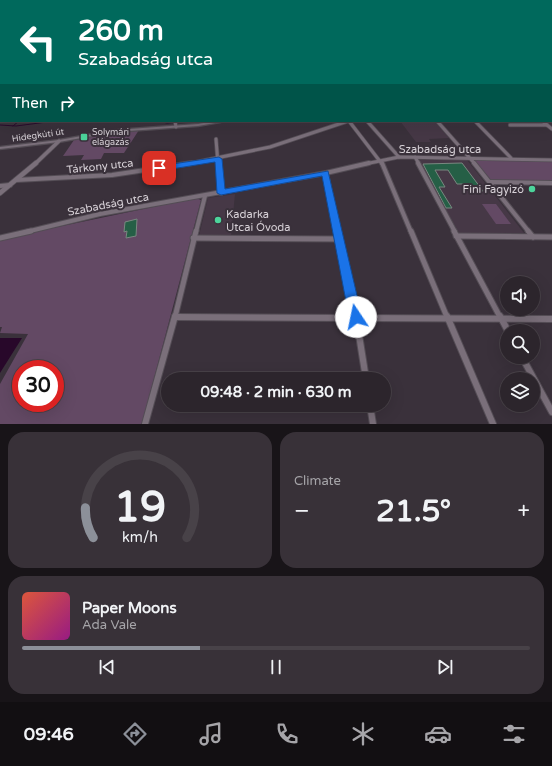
<!DOCTYPE html>
<html lang="en">
<head>
<meta charset="utf-8">
<style>
  body { margin:0; font-family:"Varela Round",sans-serif; background:#383138; color:#f1f3f6; height:100vh; display:flex; flex-direction:column; font-size:15px; white-space:nowrap }
  * { box-sizing:border-box; margin:0 }
  p { font-size:13px; color:#a6a5a9 }
  .icon { flex:none; width:22px; height:22px; fill:none; stroke:currentColor; stroke-width:2; stroke-linecap:round; stroke-linejoin:round }
  .map { position:relative; height:424px; overflow:hidden }
  .panel { display:flex; flex-direction:column; gap:8px; padding:8px; background:#181418; flex:1 }
  .panel>* { flex:none }
  .hud { position:absolute; left:0px; top:0px; width:552px; height:122px; box-shadow:0 4px 16px #0002,0 0 0 1px #484248; background:#00695c; color:#fff; overflow:hidden }
  .controls { position:absolute; left:500px; top:276px; display:grid; gap:8px }
  .controls a { display:grid; place-items:center; width:40px; height:40px; border-radius:50%; background:#2c252c; box-shadow:0 4px 16px #0002,0 0 0 1px #484248; font-size:20px }
  .speed { position:absolute; left:12px; top:360px; display:flex; gap:8px; font-size:20px; font-weight:700; text-align:center }
  .speed>* { display:grid; place-content:center; width:52px; height:52px; border-radius:50%; background:#2c252c; box-shadow:0 4px 16px #0002,0 0 0 1px #484248; line-height:1 }
  .speed .limit { border:6px solid #d22; background:#fff; color:#111 }
  .pin { position:absolute; display:grid; place-items:center; width:34px; height:34px; color:#fff; margin:-17px; border-radius:8px; box-shadow:0 2px 6px #0006 }
  .me { position:absolute; width:44px; margin:-22px; rotate:349deg; stroke-linejoin:round; filter:drop-shadow(0 0 3px #0008) }
  .turn { display:flex; align-items:center; gap:14px; height:84px; padding:0 12px; font-size:18px }
  .turn .icon { width:52px; height:52px; stroke-width:2.5 }
  .turn b { display:block; font-size:28px; line-height:34px }
  .then { display:flex; align-items:center; height:38px; padding:0 12px; background:#0003; gap:8px; font-size:15px }
  .big { font-size:30px; font-weight:700; line-height:1.1 }
  .panel .card { flex:1; display:flex; flex-direction:column; justify-content:center; gap:6px; min-width:0; padding:0 14px; border-radius:16px; background:#383138 }
  .panel .dial { align-items:center; gap:0 }
  .dial svg { height:104px; overflow:visible; fill:none; stroke:#484248; stroke-width:7; stroke-linecap:round; text-anchor:middle }
  .dial text { fill:#f1f3f6; stroke:none }
  .song { display:flex; align-items:center; gap:12px }
  .cover { width:48px; height:48px; border-radius:6px; background:linear-gradient(135deg,hsl(10 70% 55%),hsl(310 70% 35%)) }
  .played { height:4px; border-radius:2px; background:linear-gradient(90deg,#8c9099 35%,#484248 35%) }
  .keys { display:flex; justify-content:space-around; direction:ltr }
  .heat { display:flex; justify-content:space-between; align-items:center; font-size:22px; direction:ltr }
  .panel .tiles { flex:1; display:grid; gap:8px; grid-template-columns:1fr 1fr }
  .card:last-child { grid-column:span 2 }
  .trip { position:absolute; left:161px; top:372px; width:230px; height:40px; border-radius:20px; background:#2c252c; box-shadow:0 4px 16px #0002,0 0 0 1px #484248; font-weight:700; line-height:40px; text-align:center }
  .dock { display:flex; height:64px; justify-content:space-around; align-items:center; background:#120f12; color:#a6a5a9 }
  .dock .icon { width:28px; height:28px }
  .dock .current { color:#8c9099 }
  .dock b { font-size:18px; color:#f1f3f6 }
  .map>svg:first-child { display:block }
  .built { fill:#463846 }
  .green { fill:#634964; fill-rule:evenodd }
  .water { fill:#28082a }
  .lines { fill:none; stroke-linecap:round; stroke-linejoin:round }
  .stream { stroke:#28082a; stroke-width:1 }
  .building { fill:#255f46; stroke:#798880 }
  .minor-far3-casing { stroke:#544d55; stroke-width:4.5 }
  .minor-far2-casing { stroke:#544d55; stroke-width:6 }
  .minor-far1-casing { stroke:#544d55; stroke-width:7 }
  .minor-casing { stroke:#544d55; stroke-width:8 }
  .tertiary-far1-casing { stroke:#544d55; stroke-width:5 }
  .tertiary-casing { stroke:#544d55; stroke-width:6 }
  .secondary-casing { stroke:#544d55; stroke-width:2.5 }
  .minor-far3 { stroke:#7a6f7a; stroke-width:3 }
  .minor-far2 { stroke:#7a6f7a; stroke-width:4 }
  .minor-far1 { stroke:#7a6f7a; stroke-width:5 }
  .minor { stroke:#7a6f7a; stroke-width:6 }
  .tertiary-far1 { stroke:#7a6f7a; stroke-width:3.5 }
  .tertiary { stroke:#7a6f7a; stroke-width:4.5 }
  .secondary { fill:#7a6f7a; fill-rule:evenodd }
  .route { fill:#1a73e8; stroke:#114b97 }
  .poi-dot { fill:#4cd49b; stroke:#3a313b; stroke-width:1.5 }
  .labels { text-anchor:middle; stroke-width:4; stroke-linejoin:round; paint-order:stroke }
  .far-poi-label { font-size:9px; fill:#d7d1d7; stroke:#3a313b; text-anchor:start }
  .far-street-label { font-size:9px; fill:#d7d1d7; stroke:#3a313b }
  .street-label { font-size:11px; fill:#d7d1d7; stroke:#3a313b }
  .poi-label { font-size:11px; fill:#d7d1d7; stroke:#3a313b; text-anchor:end }
</style>
</head>
<body>
<div class="map">
<svg width="552" height="424" viewBox="0 0 552 424">
  <rect width="100%" height="100%" fill="#3a313b"/>
  <!-- built -->
  <g class="built">
    <path d="M400,121H434L449,138L429,139L431,142H416Z"/>
    <path d="M418,160H467L524,233H459Z"/>
    <path d="M235,194L231,236H199L208,198Z"/>
  </g>
  <!-- green -->
  <g class="green">
    <path d="M139,130L124,153H104L101,159L81,160L84,155L63,156L74,140L108,133Z"/>
    <path d="M473,159L552,162V181L491,180Z"/>
    <path d="M196,198L201,200L142,424H0V384L28,334L0,333L2,327H0V239ZM21,369H55V403H21Z"/>
    <path d="M482,204H496L511,224H496Z"/>
  </g>
  <!-- water -->
  <path class="water" d="M0,338H22L0,373Z"/>
  <g class="lines">
    <!-- stream -->
    <g class="stream">
      <path d="M157,121L167,123L186,121"/>
      <path d="M0,125L16,126L47,122L85,121"/>
      <path d="M13,126L19,121"/>
    </g>
  </g>
  <!-- building -->
  <g class="building">
    <path d="M462,163L483,191H469L465,184H457L448,170H435L445,187H439L452,208H446L423,164Z"/>
    <path d="M137,219L136,236L126,238L127,231L124,232L125,222Z"/>
  </g>
  <g class="lines">
    <defs>
      <g id="minor-far3">
        <path d="M175,121L176,127"/>
        <path d="M349,121L382,164"/>
        <path d="M367,121L399,157"/>
        <path d="M437,121L475,164"/>
        <path d="M475,121L511,158"/>
        <path d="M542,121L552,129"/>
        <path d="M510,125H547"/>
        <path d="M216,139L218,164"/>
        <path d="M415,157L419,164"/>
        <path d="M187,164L270,147L348,121"/>
        <path d="M365,164L399,157L552,160"/>
      </g>
      <g id="minor-far2">
        <path d="M218,163L221,193"/>
        <path d="M382,163L411,232"/>
        <path d="M418,163L455,232"/>
        <path d="M474,163L529,232"/>
        <path d="M326,173L338,232"/>
        <path d="M16,180L112,175L192,163"/>
        <path d="M490,182L552,183"/>
        <path d="M0,186L10,185"/>
        <path d="M26,232L100,214L326,173L369,163"/>
        <path d="M196,232L205,196"/>
      </g>
      <g id="minor-far1">
        <path d="M338,231L356,317"/>
        <path d="M411,231L447,317"/>
        <path d="M454,231L500,317"/>
        <path d="M528,231L533,237"/>
        <path d="M456,236L552,237"/>
        <path d="M0,238L31,231"/>
        <path d="M193,238L340,239"/>
        <path d="M175,317L196,231"/>
      </g>
      <g id="minor">
        <path d="M356,316L366,379"/>
        <path d="M447,316L493,424"/>
        <path d="M500,316L508,331"/>
        <path d="M175,317L552,319"/>
        <path d="M522,357L552,412"/>
        <path d="M370,405L373,424"/>
        <path d="M145,424L175,316"/>
      </g>
      <path id="tertiary-far1" d="M35,164L59,141"/>
      <path id="tertiary" d="M0,193L36,163"/>
      <g id="secondary">
        <rect x="551" y="104" width="1" height="2"/>
        <path d="M214,121H223L221,122L198,126L115,132L59,142L0,149V147L59,140L115,130L198,124Z"/>
      </g>
    </defs>
    <!-- minor-far3 casing -->
    <use href="#minor-far3" class="minor-far3-casing"/>
    <!-- minor-far2 casing -->
    <use href="#minor-far2" class="minor-far2-casing"/>
    <!-- minor-far1 casing -->
    <use href="#minor-far1" class="minor-far1-casing"/>
    <!-- minor casing -->
    <use href="#minor" class="minor-casing"/>
    <!-- tertiary-far1 casing -->
    <use href="#tertiary-far1" class="tertiary-far1-casing"/>
    <!-- tertiary casing -->
    <use href="#tertiary" class="tertiary-casing"/>
    <!-- secondary casing -->
    <use href="#secondary" class="secondary-casing"/>
    <!-- minor-far3 -->
    <use href="#minor-far3" class="minor-far3"/>
    <!-- minor-far2 -->
    <use href="#minor-far2" class="minor-far2"/>
    <!-- minor-far1 -->
    <use href="#minor-far1" class="minor-far1"/>
    <!-- minor -->
    <use href="#minor" class="minor"/>
    <!-- tertiary-far1 -->
    <use href="#tertiary-far1" class="tertiary-far1"/>
    <!-- tertiary -->
    <use href="#tertiary" class="tertiary"/>
    <!-- secondary -->
    <use href="#secondary" class="secondary"/>
  </g>
  <!-- sky -->
  <linearGradient id="sky" x2="0" y2="1"><stop stop-color="#201b20"/><stop offset="0.54" stop-color="#4f4e60"/><stop offset="1" stop-color="#4f4e60" stop-opacity="0"/></linearGradient>
  <rect width="552" height="128" fill="url(#sky)"/>
  <!-- route -->
  <path class="route" d="M219,157L222,159L225,189L328,171L362,317L360,321L356,323L351,321L349,317L322,176L221,195L217,193L215,162L159,171L155,168L159,166Z"/>
  <!-- markers -->
  <g class="poi-dot">
    <rect x="80" y="133" width="8" height="8" rx="2"/>
    <circle cx="532" cy="189" r="4"/>
    <circle cx="218" cy="220" r="4"/>
  </g>
  <g class="labels">
    <!-- far-poi labels -->
    <g class="far-poi-label">
      <text x="92" y="135">Solymári<tspan x="92" dy="10">elágazás</tspan></text>
    </g>
    <!-- far-street labels -->
    <g class="far-street-label">
      <text transform="translate(38 135) rotate(-8)" y="3">Hidegkúti út</text>
    </g>
    <!-- street labels -->
    <g class="street-label">
      <text x="440" y="153">Szabadság utca</text>
      <text transform="translate(100 166) rotate(-6)" y="4">Tárkony utca</text>
      <text transform="translate(108 204) rotate(-11)" y="4">Szabadság utca</text>
    </g>
    <!-- poi labels -->
    <g class="poi-label">
      <text x="524" y="193">Fini Fagyizó</text>
      <text x="226" y="218" text-anchor="start">Kadarka<tspan x="226" dy="13">Utcai Óvoda</tspan></text>
    </g>
  </g>
</svg>
<div class="controls">
<a><svg class="icon" aria-label="sound" viewBox="0 0 24 24"><path d="M4 9h4l5-4v14l-5-4H4zM17 9q2 3 0 6"/></svg></a>
<a><svg class="icon" aria-label="search" viewBox="0 0 24 24"><circle cx="10" cy="10" r="6"/><path d="M15 15l6 6"/></svg></a>
<a><svg class="icon" aria-label="layers" viewBox="0 0 24 24"><path d="M12 4l9 5-9 5-9-5zM3 14l9 5 9-5"/></svg></a>
</div>
<div class="speed"><div class="limit">30</div></div>
<div class="pin" style="left:159px;top:168px;background:#d93025"><svg class="icon" aria-label="arrive" viewBox="0 0 24 24"><path d="M6 21V4h12l-3 4 3 4H6"/></svg></div>
<svg class="me" style="left:356px;top:317px" viewBox="-20 -20 40 40"><circle r="19" fill="#fff"/><path d="M0-13L10 11 0 6-10 11z" fill="#1a73e8"/></svg>
<div class="trip">09:48 · 2 min · 630 m</div>
<div class="hud">
<div class="turn"><svg class="icon" aria-label="left" viewBox="0 0 24 24"><path d="M17 20v-9H6M10 6l-5 5 5 5"/></svg><div><b>260 m</b>Szabadság utca</div></div>
<div class="then">Then<svg class="icon" aria-label="right" viewBox="0 0 24 24"><path d="M7 20v-9h11M14 6l5 5-5 5"/></svg></div>
</div>
</div>
<section class="panel">
<div class="tiles">
<div class="card dial"><svg viewBox="0 0 100 80">
<path d="M14 69A42 42 0 1 1 86 69"/>
<path d="M14 69A42 42 0 0 1 8 46" stroke="#8c9099"/>
<text x="50" y="56" font-size="32" font-weight="700">19</text>
<text x="50" y="72" font-size="11">km/h</text>
</svg></div>
<div class="card"><p>Climate</p>
<div class="heat"><a>−</a><b class="big">21.5°</b><a>+</a></div>
</div>
<div class="card">
<div class="song"><i class="cover"></i><div><b>Paper Moons</b><p>Ada Vale</p></div></div>
<div class="played"></div>
<div class="keys"><svg class="icon" aria-label="previous" viewBox="0 0 24 24"><path d="M18 5L8 12l10 7zM5 5v14"/></svg><svg class="icon" aria-label="pause" viewBox="0 0 24 24"><path d="M8 5v14M16 5v14"/></svg><svg class="icon" aria-label="next" viewBox="0 0 24 24"><path d="M6 5l10 7-10 7zM19 5v14"/></svg></div>
</div>
</div>
</section>
<nav class="dock">
<b>09:46</b>
<svg class="icon current" aria-label="directions" viewBox="0 0 24 24"><path d="M12 3l9 9-9 9-9-9zM9 14v-3h6M13 9l2 2-2 2"/></svg>
<svg class="icon" aria-label="music" viewBox="0 0 24 24"><path d="M9 18V5l10-2v13"/><circle cx="6" cy="18" r="3"/><circle cx="16" cy="16" r="3"/></svg>
<svg class="icon" aria-label="phone" viewBox="0 0 24 24"><path d="M5 4h4l2 5-3 2q2 4 5 5l2-3 5 2v4C11 20 4 13 5 4z"/></svg>
<svg class="icon" aria-label="climate" viewBox="0 0 24 24"><path d="M12 3v18M4 7l16 10M4 17L20 7"/></svg>
<svg class="icon" aria-label="car" viewBox="0 0 24 24"><path d="M5 17H2v-5l4-1 3-4h7l3 4 3 1v5h-3M9 17h6M6 11h13"/><circle cx="7" cy="17" r="2"/><circle cx="17" cy="17" r="2"/></svg>
<svg class="icon" aria-label="filters" viewBox="0 0 24 24"><path d="M4 7h16M4 17h16"/><circle cx="9" cy="7" r="2"/><circle cx="15" cy="17" r="2"/></svg>
</nav>
</body>
</html>
